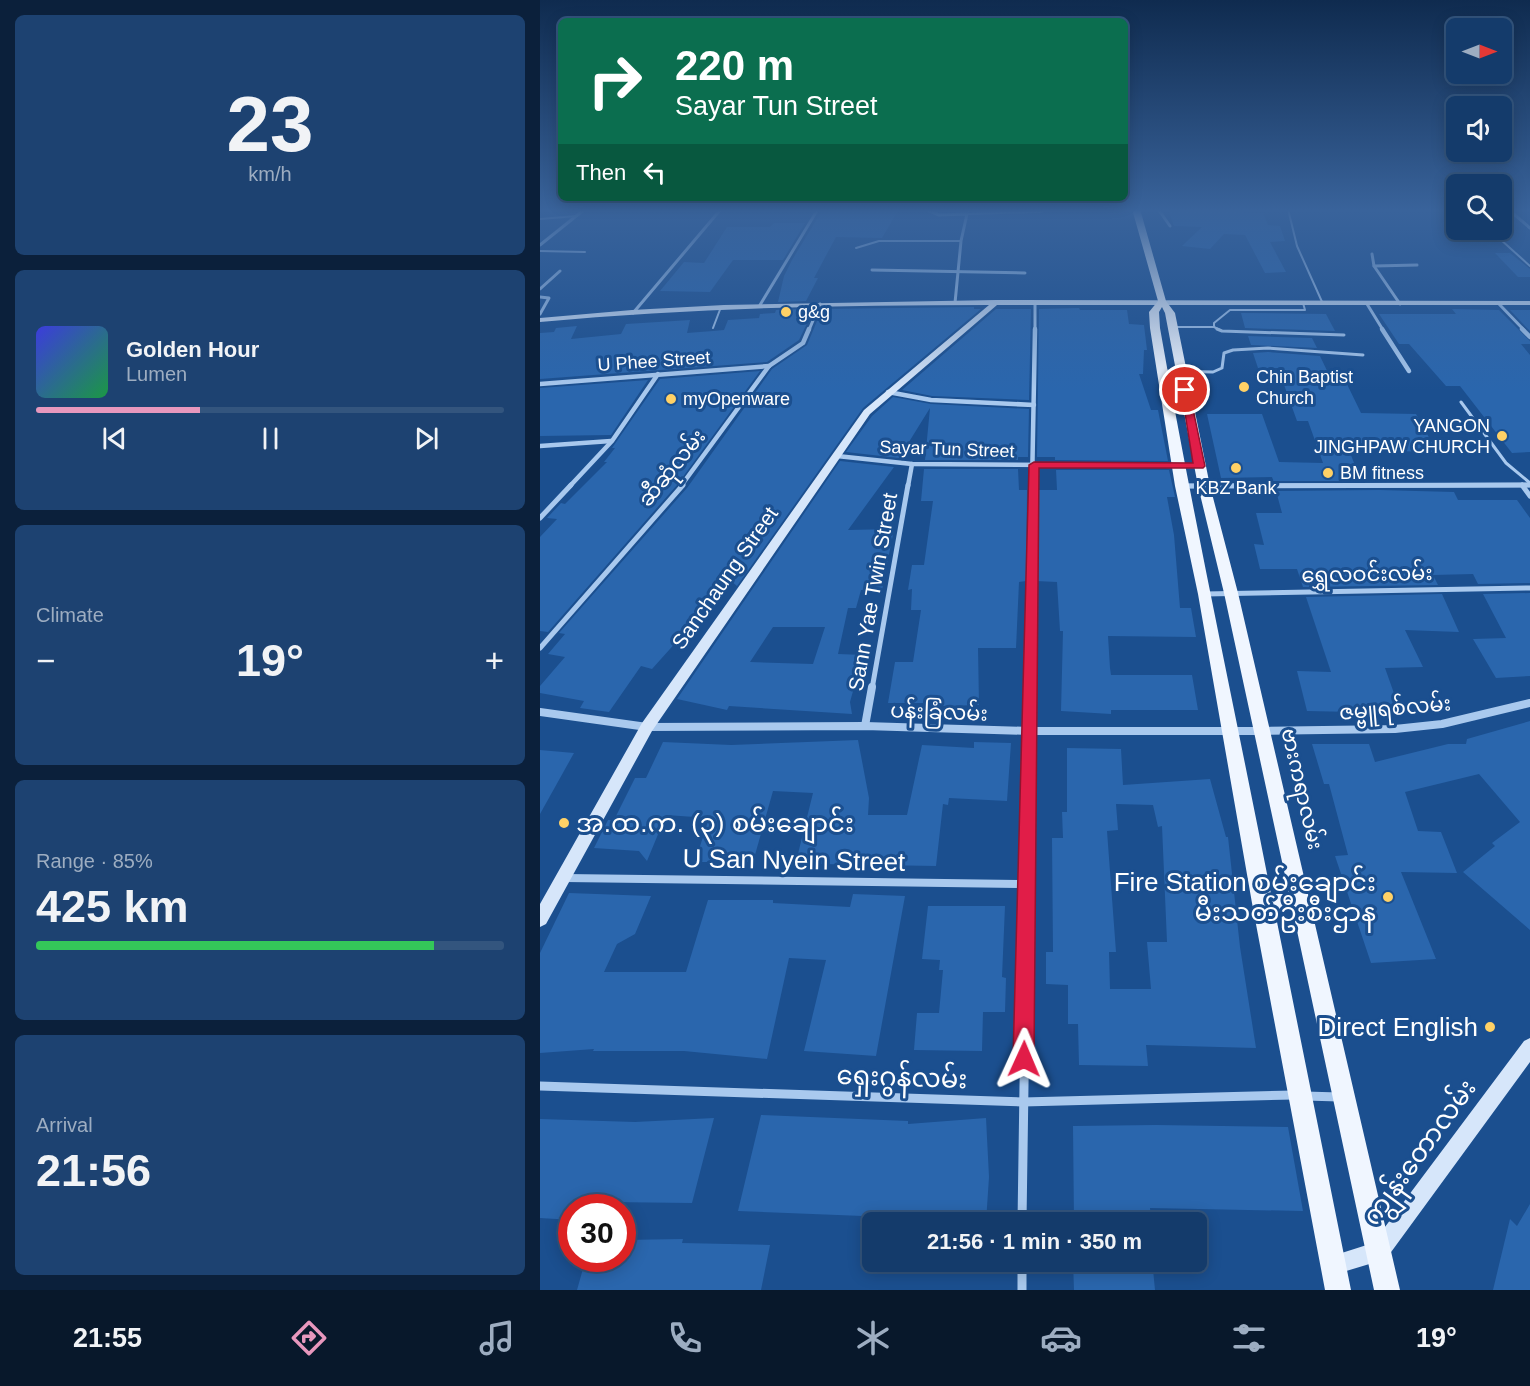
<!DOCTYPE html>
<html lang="en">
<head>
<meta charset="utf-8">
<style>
  body { margin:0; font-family:Helvetica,"Noto Sans Myanmar",sans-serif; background:#1d4271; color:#f1f3f6; height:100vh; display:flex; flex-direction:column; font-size:22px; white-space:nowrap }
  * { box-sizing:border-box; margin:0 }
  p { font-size:20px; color:#9dadc1 }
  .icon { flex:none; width:33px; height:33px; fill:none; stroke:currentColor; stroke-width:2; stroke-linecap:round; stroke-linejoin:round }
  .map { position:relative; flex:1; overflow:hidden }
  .drawer { display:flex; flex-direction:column; gap:15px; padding:15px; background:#0b203b; width:540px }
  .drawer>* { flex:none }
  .guide { position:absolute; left:18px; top:18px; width:570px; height:183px; border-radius:9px; box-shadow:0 3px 15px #0003,0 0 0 2px #33557e; background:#0b6e4f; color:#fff; overflow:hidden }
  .needle { width:39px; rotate:90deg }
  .controls { position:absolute; left:906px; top:18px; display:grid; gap:12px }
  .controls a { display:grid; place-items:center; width:66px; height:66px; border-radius:9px; background:#143b6b; box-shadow:0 3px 15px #0003,0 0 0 2px #33557e; font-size:30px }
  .speed { position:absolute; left:18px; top:1194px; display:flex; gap:12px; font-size:30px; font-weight:700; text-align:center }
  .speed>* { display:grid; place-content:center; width:78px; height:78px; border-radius:50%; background:#143b6b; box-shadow:0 3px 15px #0003,0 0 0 2px #33557e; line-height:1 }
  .speed .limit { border:9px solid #d22; background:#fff; color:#111 }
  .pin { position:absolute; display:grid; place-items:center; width:51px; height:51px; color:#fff; margin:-26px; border:3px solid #fff; border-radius:50%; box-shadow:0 2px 6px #0007 }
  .me { position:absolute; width:66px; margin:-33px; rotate:1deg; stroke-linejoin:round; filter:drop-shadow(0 0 4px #0008) }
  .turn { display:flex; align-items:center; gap:21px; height:126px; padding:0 18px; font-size:27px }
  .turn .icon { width:78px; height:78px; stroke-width:2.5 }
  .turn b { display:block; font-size:42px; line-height:51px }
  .then { display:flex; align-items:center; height:57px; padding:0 18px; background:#0003; gap:12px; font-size:22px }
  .big { font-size:45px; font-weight:700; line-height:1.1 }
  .drawer .card { flex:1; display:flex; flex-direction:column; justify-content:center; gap:9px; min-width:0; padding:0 21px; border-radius:9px; background:#1d4271 }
  .drawer .dial { align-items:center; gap:0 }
  .dial b { font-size:78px; line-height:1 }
  .song { display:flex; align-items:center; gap:18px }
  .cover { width:72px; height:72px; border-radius:9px; background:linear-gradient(135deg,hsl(240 70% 55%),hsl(140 70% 35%)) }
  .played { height:6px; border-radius:3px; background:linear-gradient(90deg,#e797bd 35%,#33557e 35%) }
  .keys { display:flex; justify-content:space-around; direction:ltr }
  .heat { display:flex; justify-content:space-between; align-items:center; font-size:33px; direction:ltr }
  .charge { height:9px; border-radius:4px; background:linear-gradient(90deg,#34c759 85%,#33557e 0) }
  .trip { position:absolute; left:322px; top:1212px; width:345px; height:60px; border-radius:9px; background:#143b6b; box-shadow:0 3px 15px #0003,0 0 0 2px #33557e; font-weight:700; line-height:60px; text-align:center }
  .tab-bar { display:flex; height:96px; justify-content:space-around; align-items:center; background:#08182b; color:#9dadc1 }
  .tab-bar .icon { width:42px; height:42px }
  .tab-bar .selected { color:#e797bd }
  .tab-bar b { font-size:27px; color:#f1f3f6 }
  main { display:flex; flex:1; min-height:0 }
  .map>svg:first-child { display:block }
  .building { fill:#2a66ad; fill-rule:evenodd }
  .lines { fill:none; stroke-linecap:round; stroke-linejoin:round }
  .lane-far1 { stroke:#a9c9ee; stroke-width:2 }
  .lane { stroke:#a9c9ee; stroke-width:3 }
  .street-far4 { stroke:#a9c9ee; stroke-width:3 }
  .street-far3 { stroke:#a9c9ee; stroke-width:4.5 }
  .street-far2 { stroke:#a9c9ee; stroke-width:5 }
  .street-far1 { stroke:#a9c9ee; stroke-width:8 }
  .street { stroke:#a9c9ee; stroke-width:9 }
  .secondary { fill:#d6e6fa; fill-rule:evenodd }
  .primary { fill:#f0f6ff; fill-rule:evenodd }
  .route { fill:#e11d48; stroke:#92132f; stroke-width:1.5 }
  .poi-dot { fill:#ffd166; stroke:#1b4f8f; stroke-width:2 }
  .labels { text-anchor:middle; stroke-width:6; stroke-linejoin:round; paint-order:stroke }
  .far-poi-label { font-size:18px; fill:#fff; stroke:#1b4f8f; text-anchor:start }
  .far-street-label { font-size:18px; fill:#fff; stroke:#1b4f8f }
  .street-label { font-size:21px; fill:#fff; stroke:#1b4f8f }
  .near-poi-label { font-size:26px; fill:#fff; stroke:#1b4f8f; text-anchor:end }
  .near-street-label { font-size:26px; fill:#fff; stroke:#1b4f8f }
</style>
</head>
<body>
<main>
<section class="drawer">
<div class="card dial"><b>23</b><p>km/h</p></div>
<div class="card">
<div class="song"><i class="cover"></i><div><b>Golden Hour</b><p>Lumen</p></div></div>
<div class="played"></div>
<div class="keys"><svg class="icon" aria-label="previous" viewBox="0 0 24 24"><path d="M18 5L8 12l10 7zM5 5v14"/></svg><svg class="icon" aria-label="pause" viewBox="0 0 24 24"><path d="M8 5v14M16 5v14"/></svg><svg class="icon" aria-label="next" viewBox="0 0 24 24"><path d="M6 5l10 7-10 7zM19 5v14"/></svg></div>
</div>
<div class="card"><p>Climate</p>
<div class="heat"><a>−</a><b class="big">19°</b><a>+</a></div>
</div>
<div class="card"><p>Range · 85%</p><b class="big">425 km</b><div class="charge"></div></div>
<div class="card"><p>Arrival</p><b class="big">21:56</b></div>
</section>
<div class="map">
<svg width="990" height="1290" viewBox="0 0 990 1290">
  <rect width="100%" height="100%" fill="#1b4f8f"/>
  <!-- building -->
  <g class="building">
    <path d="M283,209H359L342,238L296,237L274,278H278L266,301L238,302L244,276L252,260Z"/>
    <path d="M628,209L723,213L728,225L740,226L745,241L730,242L746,272L725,273L705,235L684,234L670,249L642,246L662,227L634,226Z"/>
    <path d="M234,223H265L243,260H193L170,292L120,291L144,262L164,263L187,227H230Z"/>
    <path d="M955,253H970L990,269V277H978Z"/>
    <path d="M434,307V309H441L323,408L197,586L191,581L112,669L101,666L69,712L40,708L44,701L0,693V686L25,657L8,654L25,634L19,633L147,488L232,369L267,345L282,309Z"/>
    <path d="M539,308L540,310H587L589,324L604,325L607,350H604L603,374H599L611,410H618L628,461L515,460V457H497L499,309Z"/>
    <path d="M261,309H274L259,340L227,362L0,379V333L14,332L16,328L37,326L31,339L81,334L86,324L150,320L147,333L173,331L184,330L188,320L219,318L220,314L235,313L236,310Z"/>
    <path d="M456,309H491L489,400L392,396L362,390Z"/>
    <path d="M912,309L959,310L990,341V344H981L990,355V452L972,453L920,386H906L869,344H859L839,314H916Z"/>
    <path d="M970,310H990V331L985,326Z"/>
    <path d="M701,313L786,314L795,331L705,328Z"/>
    <path d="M708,336L772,338L777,348L711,345Z"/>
    <path d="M728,352L780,356L791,379L805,380L821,413L876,414L897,452L809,450L821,481H733L732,477L681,478L667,414H722L739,462L783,463L768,421H757L738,368H718L713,353Z"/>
    <path d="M220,371L137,485L8,632L0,631V537L17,519L7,518L21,503L25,504L67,462H64L75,448H72L120,379Z"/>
    <path d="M108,380L71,435L0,436V388Z"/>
    <path d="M353,397L391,404L489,409L488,457H478V460H385L390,408L359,458L306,452L332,416Z"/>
    <path d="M300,461L354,467L308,530L354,529L342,590H321L316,608H308L298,654L323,655L310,702L312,714L189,706L187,710L137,699ZM233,627H285L273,664L210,662Z"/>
    <path d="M384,469H478L479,490H487L486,581L479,582L476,648H438L439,705L403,706V703H348L355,662H373L381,610H371L372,589L368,590L372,565H384L393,501H381Z"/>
    <path d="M516,470H629L635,497H627L634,535L640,608H651L656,637L568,636L570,668L571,675H652L658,710H571V714L521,711L523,631H520L517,582L496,581L497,490H517Z"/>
    <path d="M839,490L914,492L918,500H977L990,518V583L938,584L933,574L893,575L898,585L763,587L757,569H720L714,544L724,545L716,513H742L736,491Z"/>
    <path d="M990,593V676L956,678L933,639L966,638L943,594Z"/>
    <path d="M902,594L919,632L865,630L883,667L845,668L861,713L767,711L757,671L791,672L766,597Z"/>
    <path d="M990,721V930L923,872L955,846L952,843L980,822L939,774L865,792L878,831L901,832L917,873L861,872L896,959L831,963L795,856L808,855L789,784H784L772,744H829L835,762L908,744H926L927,739Z"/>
    <path d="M318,740L329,798L328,815H367L382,745L434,748V742L471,743L467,801L409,798L408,805L403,804L396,866L280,864V867L255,866L273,793L233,791L213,862H155L169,818L126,815L107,861L99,851L54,848L68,820H74L95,778H106L123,742L191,745Z"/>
    <path d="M527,748L581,749L583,785L670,779L686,837H688L700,947L716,1048L606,1045L608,1066L539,1065L538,1024H528V985L506,984V952H513L512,838H523L522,812H527ZM576,804L613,805L618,827L622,826L627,942H607L611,989H570L569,952H576L567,831L578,830Z"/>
    <path d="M0,750L34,753L0,814Z"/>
    <path d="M29,893L111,896L95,934L77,944L64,972H146L168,900H233V903L310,907L313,894L365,896L336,1056L264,1051L286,960L249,958L227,1059L144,1051H53L54,1049L0,1053V953Z"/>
    <path d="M388,906H465L462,977L466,978L465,1012H443L442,1051L374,1050L377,1013H399L403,970H399L400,960L382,959Z"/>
    <path d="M221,1115L368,1121V1124L446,1118L449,1177L446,1222H373V1218L198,1211Z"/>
    <path d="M174,1118L152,1203L68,1202L66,1208H32V1220L0,1218V1119L95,1122Z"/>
    <path d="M616,1125L748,1127L763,1211L610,1208L611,1218H602L603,1222H534L533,1126Z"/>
    <path d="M990,1204V1290H953L970,1219L977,1226Z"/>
    <path d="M143,1239L142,1243L230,1245L221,1290H37L46,1258H82V1240Z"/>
    <path d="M533,1262H606V1269H613L615,1290H534Z"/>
  </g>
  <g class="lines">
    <!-- lane-far1 -->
    <g class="lane-far1">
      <path d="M429,209L427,214L501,212L506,209"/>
      <path d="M748,209L757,246L783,304"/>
      <path d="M0,219L37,216"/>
      <path d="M950,230L990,266"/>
      <path d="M316,248L339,241H421"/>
      <path d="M0,251L45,252"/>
      <path d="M632,327H674L680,330"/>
      <path d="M674,327V323L690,310H765L763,303"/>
      <path d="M173,328L181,307"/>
    </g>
    <!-- lane -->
    <g class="lane">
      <path d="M677,329L682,331L804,335"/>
      <path d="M624,371L673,372L682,368L684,353L693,350L728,348L823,355"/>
      <path d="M921,402L966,463L990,483"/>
    </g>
    <!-- street-far4 -->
    <g class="street-far4">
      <path d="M385,209L399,215L427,214L421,241L415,303"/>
      <path d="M618,209L630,226"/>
      <path d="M968,209L990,228"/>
      <path d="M0,245L45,209"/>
      <path d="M832,254L834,266L860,304"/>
      <path d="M834,266L877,265"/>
      <path d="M332,270L485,273"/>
      <path d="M0,289L20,271"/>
      <path d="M0,297L9,298L0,314"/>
      <path d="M827,304L843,330"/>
      <path d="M959,304L984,330"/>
      <path d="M220,305L278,209"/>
      <path d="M93,313L181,209"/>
      <path d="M269,330L280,304"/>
      <path d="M495,330V302"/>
    </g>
    <!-- street-far3 -->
    <g class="street-far3">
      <path d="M842,329L869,371"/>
      <path d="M982,329L990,337"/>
      <path d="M0,384L229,366"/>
      <path d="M348,392L391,400L494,405"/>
      <path d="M0,446L71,441"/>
      <path d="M297,456L372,464L659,466"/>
      <path d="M30,486L72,441L118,374"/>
      <path d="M141,486L229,366L263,343L269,329"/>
      <path d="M368,486L372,464"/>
      <path d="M492,486L495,329"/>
      <path d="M643,486L990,485"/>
    </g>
    <!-- street-far2 -->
    <g class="street-far2">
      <path d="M982,485L990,496"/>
      <path d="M643,486L990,485"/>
      <path d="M0,518L31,485"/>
      <path d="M665,594L990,588"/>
      <path d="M0,648L143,485"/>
      <path d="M332,689L368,485"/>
      <path d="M490,689L492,485"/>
    </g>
    <!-- street-far1 -->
    <g class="street-far1">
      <path d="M0,712L107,727L325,726L489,731H721L855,729L902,724L990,703"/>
      <path d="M325,726L332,687"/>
      <path d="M25,878L486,884"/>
      <path d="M486,951L490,687"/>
    </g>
    <!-- street -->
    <g class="street">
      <path d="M0,1086L483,1102L754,1095"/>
      <path d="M765,1096L799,1097"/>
      <path d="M482,1222L486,949"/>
      <path d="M482,1262V1290"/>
    </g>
    <!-- secondary -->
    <g class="secondary">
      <path d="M456,300L990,301V305H457L330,414L112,731L6,924L0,927V904L102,723L324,410L449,305C299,305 149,308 0,322V318L92,310L184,305Z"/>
      <path d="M990,1038V1062L846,1259L793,1275L786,1272L783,1265L786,1258L833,1243L984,1041Z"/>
    </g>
    <!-- primary -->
    <path class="primary" d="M592,209H600L626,301L635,313L670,486L698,593L860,1290H834L753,912H735L811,1290H785L712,903L658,594L635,486L610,328L609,312L618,301ZM622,307L625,313L658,486L684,593L749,894H731C694,705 653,517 620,328L619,312Z"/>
  </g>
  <!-- sky -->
  <linearGradient id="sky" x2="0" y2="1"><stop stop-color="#0f2b4f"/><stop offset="0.54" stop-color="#39639b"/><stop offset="1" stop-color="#39639b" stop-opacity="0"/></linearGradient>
  <rect width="990" height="390" fill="url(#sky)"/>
  <!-- route -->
  <path class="route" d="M641,388L649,390L665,466L663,468H499L494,1059L491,1066L484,1069L476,1066L473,1059L489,465L494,462L653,463Z"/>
  <!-- markers -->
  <g class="poi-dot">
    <circle cx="246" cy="312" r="6"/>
    <circle cx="704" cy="387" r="6"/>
    <circle cx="131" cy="399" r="6"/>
    <circle cx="962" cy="436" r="6"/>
    <circle cx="696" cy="468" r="6"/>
    <circle cx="788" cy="473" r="6"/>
    <circle cx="24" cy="823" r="6"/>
    <circle cx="848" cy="897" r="6"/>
    <circle cx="950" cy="1027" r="6"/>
  </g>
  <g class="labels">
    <!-- far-poi labels -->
    <g class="far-poi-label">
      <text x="258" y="318">g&amp;g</text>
      <text x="716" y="383">Chin Baptist<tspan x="716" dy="21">Church</tspan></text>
      <text x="143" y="405">myOpenware</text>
      <text x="950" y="432" text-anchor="end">YANGON<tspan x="950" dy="21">JINGHPAW CHURCH</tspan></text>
      <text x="800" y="479">BM fitness</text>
      <text x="696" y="494" text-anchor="middle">KBZ Bank</text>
    </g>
    <!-- far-street labels -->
    <g class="far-street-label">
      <text transform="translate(114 361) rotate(-4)" y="6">U Phee Street</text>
      <text transform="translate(407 449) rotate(2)" y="6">Sayar Tun Street</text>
    </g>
    <!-- street labels -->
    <g class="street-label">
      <text transform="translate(132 468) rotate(-51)" y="7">ဆီဆုံလမ်း</text>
      <text transform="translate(827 574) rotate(-1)" y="7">ရွှေလဝင်းလမ်း</text>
      <text transform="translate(185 578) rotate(-55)" y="7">Sanchaung Street</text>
      <text transform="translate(333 592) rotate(-80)" y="7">Sann Yae Twin Street</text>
      <text transform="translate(855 708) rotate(-5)" y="7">ဇမ္ဗူရစ်လမ်း</text>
      <text transform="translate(399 712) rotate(2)" y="7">ပန်းခြံလမ်း</text>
      <text transform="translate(762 789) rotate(77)" y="7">ဗားကရာလမ်း</text>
    </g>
    <!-- near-poi labels -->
    <g class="near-poi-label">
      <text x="36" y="832" text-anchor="start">အ.ထ.က. (၃) စမ်းချောင်း</text>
      <text x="836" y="891">Fire Station စမ်းချောင်း<tspan x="836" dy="30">မီးသတ်ဦးစီးဌာန</tspan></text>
      <text x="938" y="1036">Direct English</text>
    </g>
    <!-- near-street labels -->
    <g class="near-street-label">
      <text transform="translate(254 860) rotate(1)" y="9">U San Nyein Street</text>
      <text transform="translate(362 1077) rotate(2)" y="9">ရှေးဂွန်လမ်း</text>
      <text transform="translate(879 1152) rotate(-54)" y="9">ကျွန်းတောလမ်း</text>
    </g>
  </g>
</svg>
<div class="controls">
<a><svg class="needle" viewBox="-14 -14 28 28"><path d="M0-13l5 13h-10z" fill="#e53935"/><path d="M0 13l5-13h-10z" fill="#9dadc1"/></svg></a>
<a><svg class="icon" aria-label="sound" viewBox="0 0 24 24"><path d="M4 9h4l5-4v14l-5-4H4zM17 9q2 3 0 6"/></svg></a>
<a><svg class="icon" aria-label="search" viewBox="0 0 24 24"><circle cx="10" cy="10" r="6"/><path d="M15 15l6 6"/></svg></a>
</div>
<div class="speed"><div class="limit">30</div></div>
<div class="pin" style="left:645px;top:390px;background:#d93025"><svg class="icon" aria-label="arrive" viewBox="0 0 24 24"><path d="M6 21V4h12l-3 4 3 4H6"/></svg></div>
<svg class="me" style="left:484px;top:1059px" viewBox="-20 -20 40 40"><path d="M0-17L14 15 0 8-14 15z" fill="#e11d48" stroke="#fff" stroke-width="4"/></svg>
<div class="trip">21:56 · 1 min · 350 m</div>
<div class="guide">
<div class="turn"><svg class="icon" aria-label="right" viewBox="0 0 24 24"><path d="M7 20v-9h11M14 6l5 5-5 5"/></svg><div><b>220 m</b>Sayar Tun Street</div></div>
<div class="then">Then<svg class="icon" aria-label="left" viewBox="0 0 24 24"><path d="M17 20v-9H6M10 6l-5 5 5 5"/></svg></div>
</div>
</div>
</main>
<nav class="tab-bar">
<b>21:55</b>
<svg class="icon selected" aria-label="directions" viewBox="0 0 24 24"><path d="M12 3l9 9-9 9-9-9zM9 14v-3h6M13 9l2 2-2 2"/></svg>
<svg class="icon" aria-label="music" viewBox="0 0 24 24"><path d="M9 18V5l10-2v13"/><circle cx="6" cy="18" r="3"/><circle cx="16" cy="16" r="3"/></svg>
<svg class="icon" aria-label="phone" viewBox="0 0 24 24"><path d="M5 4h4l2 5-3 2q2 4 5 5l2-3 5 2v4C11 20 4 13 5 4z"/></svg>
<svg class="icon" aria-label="climate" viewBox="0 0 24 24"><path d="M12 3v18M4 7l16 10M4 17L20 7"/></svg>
<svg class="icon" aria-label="car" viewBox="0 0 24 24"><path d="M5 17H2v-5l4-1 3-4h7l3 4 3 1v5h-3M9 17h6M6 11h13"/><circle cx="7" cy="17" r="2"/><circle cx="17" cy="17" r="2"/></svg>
<svg class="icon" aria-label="filters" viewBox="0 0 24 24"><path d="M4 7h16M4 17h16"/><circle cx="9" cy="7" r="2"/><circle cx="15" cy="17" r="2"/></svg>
<b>19°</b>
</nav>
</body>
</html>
